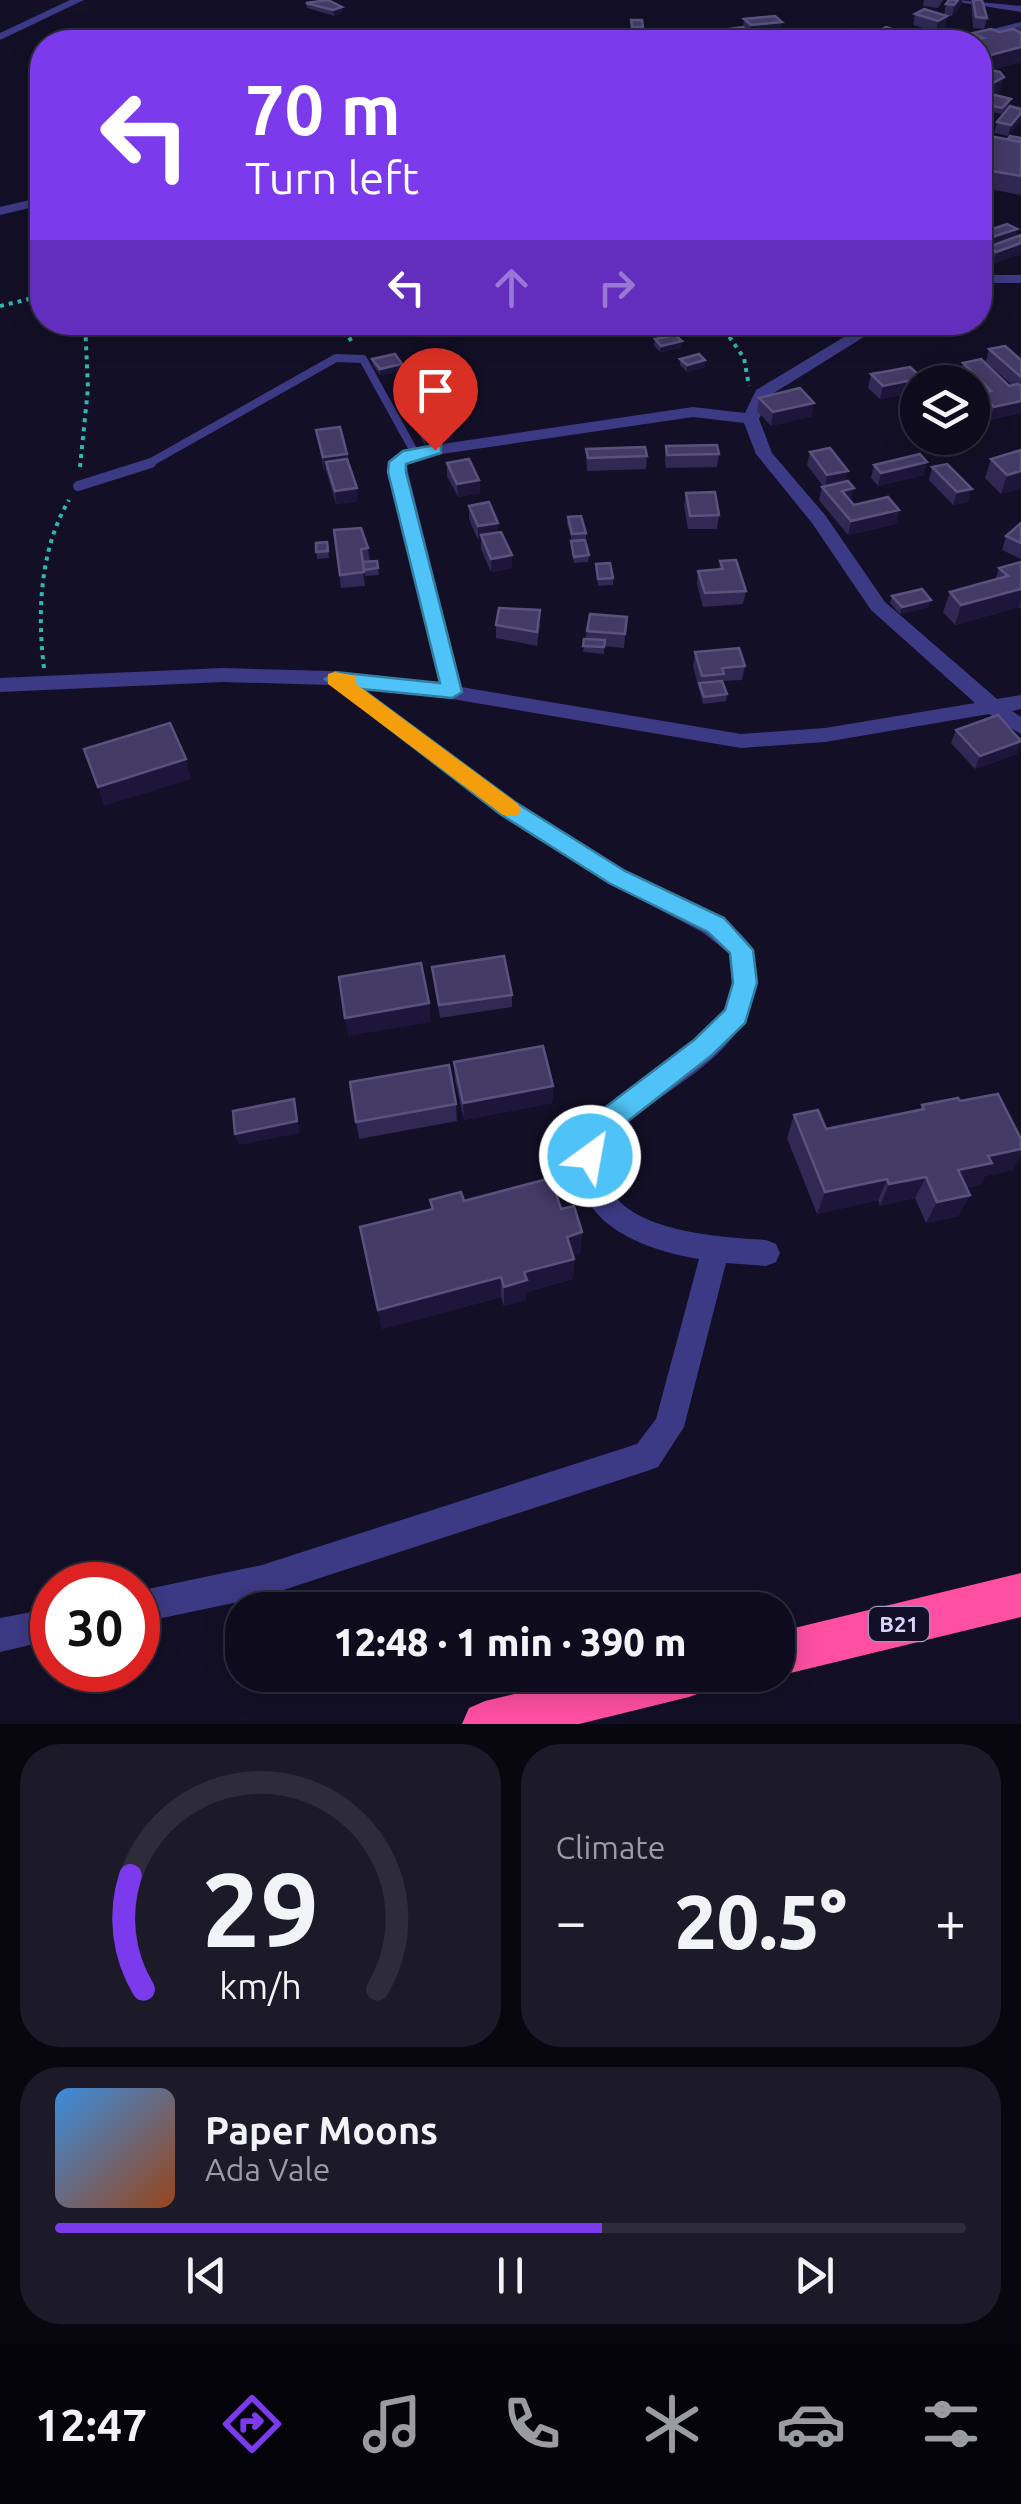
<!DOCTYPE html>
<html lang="en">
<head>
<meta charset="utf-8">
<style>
  body { margin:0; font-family:Ubuntu,sans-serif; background:#1c1929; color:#f1f3f6; height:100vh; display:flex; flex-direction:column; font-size:38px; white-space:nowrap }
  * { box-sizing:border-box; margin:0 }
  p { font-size:32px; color:#9b9ba3 }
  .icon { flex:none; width:55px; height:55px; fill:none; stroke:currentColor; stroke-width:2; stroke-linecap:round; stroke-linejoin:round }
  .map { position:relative; height:1724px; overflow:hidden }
  .details { display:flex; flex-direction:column; gap:20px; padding:20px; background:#08060f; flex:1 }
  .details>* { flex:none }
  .guide { position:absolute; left:30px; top:30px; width:962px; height:305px; border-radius:40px; box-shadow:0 5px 25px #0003,0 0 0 2px #2e2b3b; background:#7c3aed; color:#fff; overflow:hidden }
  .buttons { position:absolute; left:900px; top:365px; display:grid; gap:20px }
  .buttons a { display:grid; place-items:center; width:90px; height:90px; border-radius:50%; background:#0e0b1c; box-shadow:0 5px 25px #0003,0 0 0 2px #2e2b3b; font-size:50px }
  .speed { position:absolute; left:30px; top:1562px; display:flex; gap:20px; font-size:50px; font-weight:700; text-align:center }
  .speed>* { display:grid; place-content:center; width:130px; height:130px; border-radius:50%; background:#0e0b1c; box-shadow:0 5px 25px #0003,0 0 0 2px #2e2b3b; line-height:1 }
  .speed .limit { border:15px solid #d22; background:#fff; color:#111 }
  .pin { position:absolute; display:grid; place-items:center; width:85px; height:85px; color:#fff; margin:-102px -42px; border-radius:50% 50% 50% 0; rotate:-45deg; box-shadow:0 0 10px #0007 }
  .pin .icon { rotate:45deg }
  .me { position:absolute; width:110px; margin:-55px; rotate:32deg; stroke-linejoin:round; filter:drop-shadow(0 0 8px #0008) }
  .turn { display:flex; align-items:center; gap:35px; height:210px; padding:0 50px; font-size:45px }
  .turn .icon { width:130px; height:130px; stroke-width:2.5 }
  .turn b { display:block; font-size:70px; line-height:85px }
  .lanes { display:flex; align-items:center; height:95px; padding:0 50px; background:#0003; justify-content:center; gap:50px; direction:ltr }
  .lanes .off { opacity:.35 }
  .big { font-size:75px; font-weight:800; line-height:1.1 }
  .details .widget { flex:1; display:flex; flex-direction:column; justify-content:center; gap:15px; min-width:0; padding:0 35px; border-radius:40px; background:#1c1929 }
  .details .dial { align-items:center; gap:0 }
  .dial svg { height:260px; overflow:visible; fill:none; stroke:#2e2b3b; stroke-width:7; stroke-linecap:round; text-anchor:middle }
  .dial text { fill:#f1f3f6; stroke:none }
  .song { display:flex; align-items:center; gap:30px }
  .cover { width:120px; height:120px; border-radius:15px; background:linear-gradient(135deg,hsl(210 70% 55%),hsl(20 70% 35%)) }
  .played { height:10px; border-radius:5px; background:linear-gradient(90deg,#7c3aed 60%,#2e2b3b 60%) }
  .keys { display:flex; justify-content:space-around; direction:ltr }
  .heat { display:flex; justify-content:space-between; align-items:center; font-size:55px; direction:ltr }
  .details .tiles { flex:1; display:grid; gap:20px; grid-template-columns:1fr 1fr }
  .widget:last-child { grid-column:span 2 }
  .trip { position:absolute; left:225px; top:1592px; width:570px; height:100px; border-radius:40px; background:#0e0b1c; box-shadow:0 5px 25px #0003,0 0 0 2px #2e2b3b; font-weight:800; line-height:100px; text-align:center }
  .dock { display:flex; height:160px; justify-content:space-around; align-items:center; background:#06040b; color:#9b9ba3 }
  .dock .icon { width:70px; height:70px }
  .dock .on { color:#7c3aed }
  .dock b { font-size:45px; color:#f1f3f6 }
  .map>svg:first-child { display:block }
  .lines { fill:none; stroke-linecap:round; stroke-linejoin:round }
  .path { stroke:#2fb8b0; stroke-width:4; stroke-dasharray:4 5; stroke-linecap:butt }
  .lane-far1 { stroke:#3d3a85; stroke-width:8 }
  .lane { stroke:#3d3a85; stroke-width:10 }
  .street { fill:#3d3a85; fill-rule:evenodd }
  .highway { fill:#ff4fa3; fill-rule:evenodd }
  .wall { fill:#312854 }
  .shaded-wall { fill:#1d163a }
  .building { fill:#433a66; stroke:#5a527e; stroke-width:2.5 }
  .route { fill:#4fc3f7; stroke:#337fa1; stroke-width:2.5 }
  .slow { fill:#f59e0b }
  .labels { text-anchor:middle; stroke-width:10; stroke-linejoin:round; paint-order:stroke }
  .shield { fill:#130f26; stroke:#9e99be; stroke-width:2.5 }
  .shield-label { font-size:22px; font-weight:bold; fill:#d9d4ff }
</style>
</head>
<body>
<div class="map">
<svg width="1021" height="1724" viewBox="0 0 1021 1724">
  <rect width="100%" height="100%" fill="#130f26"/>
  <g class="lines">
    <!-- path -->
    <g class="path">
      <path d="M0,306L42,296"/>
      <path d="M340,322L353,344"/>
      <path d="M719,322L744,358L749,386"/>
      <path d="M80,467L88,388L85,322"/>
      <path d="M44,668C37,612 40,549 69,500"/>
    </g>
    <!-- lane-far1 -->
    <path class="lane-far1" d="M146,465L336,358L363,359L415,453"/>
    <!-- lane -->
    <path class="lane" d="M78,486L151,463"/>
    <!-- street -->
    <g class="street">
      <path d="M70,0H84L0,40V33Z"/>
      <path d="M959,0L1021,6V12L964,3Z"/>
      <path d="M1021,22V28L959,42H941Z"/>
      <path d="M42,197V205L0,215V207Z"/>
      <rect x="980" y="275" width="41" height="8"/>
      <path d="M869,322H888L769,396L759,419L772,453L825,515L885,602L997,699L1021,695V709L1012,711L1021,717V734L989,714L825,742L741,748L452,699L361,689C452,757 556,840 659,888C689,902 737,919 753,950C765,1036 706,1064 645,1109C635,1116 622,1122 614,1131C606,1141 604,1156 605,1168C607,1232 720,1237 766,1240L776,1244L780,1253L776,1262L766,1266L726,1263L684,1427L658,1467L647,1471L262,1597L138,1623V1591L262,1565L637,1444L656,1419L699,1259C648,1251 577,1226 578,1163C579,1147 585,1126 597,1114C605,1105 618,1099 628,1092C660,1069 708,1043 727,1007C735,992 732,971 730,954L702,932L618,888L532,833L330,685L223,682L0,692V678L223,668L329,671L440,684L388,462C401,449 418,448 435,445L693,407L745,413L756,390ZM693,417L744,423L756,454L812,523L871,610L975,703L825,728L741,734L461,687L406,464L435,455Z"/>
      <path d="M52,1608V1640L0,1652V1618Z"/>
    </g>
    <!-- highway -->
    <g class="highway">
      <path d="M1021,1573V1617L778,1676L775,1675L778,1632Z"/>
      <path d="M595,1675H711L705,1691L689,1697L579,1724H462L469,1708L485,1701Z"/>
    </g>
  </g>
  <!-- wall -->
  <g class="wall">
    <path d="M924,0H943L938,8L923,6Z"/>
    <path d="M949,0H962L961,5L952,16L944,15L946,4Z"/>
    <path d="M971,0H982L987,18L984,29L973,28Z"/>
    <path d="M306,3L343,12L334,16L307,8Z"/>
    <path d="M915,14L947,16L945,27L936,32L913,25Z"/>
    <path d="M744,19L782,22L780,33L752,36L756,42H722V30L743,28Z"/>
    <rect x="631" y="20" width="11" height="13"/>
    <path d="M1021,26V62L992,70L999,93L996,95L1009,104L1001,114L985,110L987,105L994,97L989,100L980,98V42L971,41L973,33L1015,31L1016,27Z"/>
    <path d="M837,31L863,42H843L836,36Z"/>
    <path d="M876,32L903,33L902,39L891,42L875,37Z"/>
    <path d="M1021,109V120L1008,136L994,133L997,122Z"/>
    <path d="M1021,138V195L980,187V157L1008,139Z"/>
    <path d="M1017,229L1015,237L1021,235V254L993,264L984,260L987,250L980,253V233Z"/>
    <path d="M630,322H656V330L636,334L630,327Z"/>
    <path d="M655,339L681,348L660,352L654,346Z"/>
    <path d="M989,349L1021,360V413L990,420L975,406L978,395L972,389V382H966L959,376L963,363L1009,386L1012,385L986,362Z"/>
    <path d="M372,359L403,370L380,375L373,365Z"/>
    <path d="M680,359L705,360V367L687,372L680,365Z"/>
    <path d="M871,374L922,378L921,382H918V392L880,399L868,388Z"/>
    <path d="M759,398L812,416L771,426L757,411Z"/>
    <path d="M411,409L451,414L452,440L425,445L412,422Z"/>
    <path d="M316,430L347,454L358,501L336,504L326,470L324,471Z"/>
    <path d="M666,446L719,454L717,467L666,468L665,459Z"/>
    <path d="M586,449L647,456L646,469L587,471Z"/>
    <path d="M1021,450L1001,494L985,478L991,459Z"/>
    <path d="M810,452L845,482L851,501L854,505L899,510L896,524L848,535L819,500L822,487L823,486L807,465Z"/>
    <path d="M447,463L479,480L480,493L458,497L447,476Z"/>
    <path d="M874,465L924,475L878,486L871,478Z"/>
    <path d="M932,467L968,502L953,505L929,480Z"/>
    <path d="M686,493L719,515L717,529H688L684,506Z"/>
    <path d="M469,506L498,523V532L512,568L491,572L481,549V539L478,540L469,519Z"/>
    <path d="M568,517L586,533V540L572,541L567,523Z"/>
    <path d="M1021,523V559L1002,550L1006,536Z"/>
    <path d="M334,530L368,548L370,561L362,562L365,586L341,588Z"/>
    <path d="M571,541L589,555L588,562L574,563Z"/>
    <path d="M327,542L329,558L317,559L316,543Z"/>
    <path d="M377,561L379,575L365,576L363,562Z"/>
    <path d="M720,561L746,591L743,604L703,607L697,584L698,571L719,569Z"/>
    <path d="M1021,562V609L1019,607L955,625L943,612L950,592L995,580L999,568Z"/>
    <path d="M596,564L613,578V585L598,586Z"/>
    <path d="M892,596L929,607L900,614L890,603Z"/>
    <path d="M627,617L624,648L604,646V654L583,652L587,631Z"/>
    <path d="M540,624L537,646L496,638V625Z"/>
    <path d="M695,652L745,666L742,680L723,681L727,694L726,701L703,704L693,666Z"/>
    <path d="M956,730L1017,754L975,769L951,743Z"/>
    <path d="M432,967L512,995V1007L440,1018Z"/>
    <path d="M454,1062L553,1086L552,1103L464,1120L455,1080Z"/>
    <path d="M350,1082L456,1104L457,1121L359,1139Z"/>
    <path d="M922,1105L1013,1170L985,1176L980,1185L966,1188L970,1195L958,1216L926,1223L915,1198L880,1206L878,1200L817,1214L787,1138L794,1115L826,1129L920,1110Z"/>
    <path d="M430,1200L464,1201L561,1209L582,1232L580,1253L573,1255L574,1259L573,1279L526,1292V1300L504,1306L501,1297L382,1329L360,1227L431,1209Z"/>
  </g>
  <!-- shaded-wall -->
  <g class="shaded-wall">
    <path d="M958,0H962L961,5L952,16L954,5Z"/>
    <path d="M342,7L343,12L334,16L333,10Z"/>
    <path d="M947,16L945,27L936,32L938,21Z"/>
    <path d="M782,22L780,33L749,36L751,25Z"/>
    <path d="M903,33L902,39L892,42L893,37Z"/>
    <path d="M1021,47V62L987,71L991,55Z"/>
    <path d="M1004,77L999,93L989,100L993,83Z"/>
    <path d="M1021,113V121L1008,136L1011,125Z"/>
    <path d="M989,132L987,138L980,141V135Z"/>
    <path d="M1017,229L1013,242L988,247L987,250L980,253V241Z"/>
    <path d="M1021,243V254L993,264L996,252Z"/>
    <path d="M657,323L656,330L636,334L637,328Z"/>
    <path d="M682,341L681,348L660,352L661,346Z"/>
    <path d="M705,360V367L687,372V365Z"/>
    <path d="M402,364L403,370L380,375V369Z"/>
    <path d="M922,378L921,382H918V392L880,399L883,386Z"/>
    <path d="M1021,401V413L990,420L994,407Z"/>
    <path d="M814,403L812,416L771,426L773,412Z"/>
    <path d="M451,414L452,440L425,445V432L444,415Z"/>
    <path d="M347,454L348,467L326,462V470L324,471L323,457Z"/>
    <path d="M927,462L924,475L878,486L881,473Z"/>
    <path d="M848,471L845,484L825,488L827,475Z"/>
    <path d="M1021,471V489L1001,494L1007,475Z"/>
    <path d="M479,480L480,493L458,497L457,484Z"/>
    <path d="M357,488L358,501L336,504L335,491Z"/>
    <path d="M854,488L851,501L842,491Z"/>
    <path d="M972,489L968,502L953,505L957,492Z"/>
    <path d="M899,510L896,524L848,535L851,521Z"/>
    <path d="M498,523V536L481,535V539L478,540V526Z"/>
    <path d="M512,555V568L491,572V559Z"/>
    <path d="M1021,589V602L1019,607L955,625L961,605Z"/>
    <path d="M931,600L929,607L900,614L902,607Z"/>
    <path d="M1021,741L1017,754L975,769L980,756Z"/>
    <path d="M186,759L191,779L104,806L98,787Z"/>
    <path d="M429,1003L431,1022L348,1036L345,1018Z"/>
    <path d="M553,1086L552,1103L464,1120L463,1103Z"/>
    <path d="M294,1099L300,1133L239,1145L235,1134Z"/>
    <path d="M1021,1149V1156L1013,1170L985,1176L980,1185L947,1192L958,1170L988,1156Z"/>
    <path d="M926,1177L915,1198L880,1206L889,1184Z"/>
    <path d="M887,1179L878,1200L817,1214L825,1192Z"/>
    <path d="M970,1195L958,1216L926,1223L937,1202Z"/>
    <path d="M582,1232L580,1253L566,1257L567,1237Z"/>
    <path d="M574,1259L573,1279L526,1292V1300L504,1306V1287L524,1272Z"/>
    <path d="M501,1277V1297L382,1329L378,1310Z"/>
  </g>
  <!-- building -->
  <g class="building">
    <path d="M328,0L342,7L333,10L306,3Z"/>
    <path d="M949,0H958L954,5L946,4Z"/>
    <path d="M973,0H982L987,18L976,17Z"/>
    <path d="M924,9L947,16L938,21L915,14Z"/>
    <path d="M775,16L782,22L751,25L744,19Z"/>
    <path d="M631,20H642L643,27H632Z"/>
    <path d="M743,27L756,41L735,42L727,38L722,30Z"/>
    <path d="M886,27L903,33L893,37L876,32Z"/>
    <path d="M850,29L864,40L851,42L837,31Z"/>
    <path d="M991,29L999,32L1013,29L1021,33V47L991,55L980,49V42H967L983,38L973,33Z"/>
    <path d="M642,39L644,42H629L628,40Z"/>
    <path d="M980,67L1000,72L1004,77L993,83L980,81Z"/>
    <path d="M995,95L1011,99L1002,108L987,105Z"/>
    <path d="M1010,106L1021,109V113L1011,125L997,122Z"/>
    <path d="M980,128L989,132L980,135Z"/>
    <path d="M1010,136L1021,138V142L1008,139Z"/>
    <path d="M995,137L1021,142V176L980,169V157Z"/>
    <path d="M1007,224L1017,229L980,241V233Z"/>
    <path d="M1021,235V243L996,252L988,247Z"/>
    <path d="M632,322H656L657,323L637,328Z"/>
    <path d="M675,335L682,341L661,346L655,339Z"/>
    <path d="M1005,346L1021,360V377L989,349Z"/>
    <path d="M395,354L402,364L380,369L372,359Z"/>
    <path d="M699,354L705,360L687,365L680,359Z"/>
    <path d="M981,359L1009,386L1018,384L1021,386V401L994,407L979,393L991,391L963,363Z"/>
    <path d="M910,367L922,378L883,386L871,374Z"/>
    <path d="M800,388L814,403L773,412L759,398Z"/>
    <path d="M444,402L451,414L444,415L451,427L425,432L411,409Z"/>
    <path d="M340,427L347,454L323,457L316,430Z"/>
    <path d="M717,445L719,454L667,455L666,446Z"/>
    <path d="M645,447L647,456L588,458L586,449Z"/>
    <path d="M830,448L848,471L827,475L810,452Z"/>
    <path d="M1021,450V471L1007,475L991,459Z"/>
    <path d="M920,454L927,462L881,473L874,465Z"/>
    <path d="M347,459L357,488L335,491L326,462Z"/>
    <path d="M469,459L479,480L457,484L447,463Z"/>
    <path d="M947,464L972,489L957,492L932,467Z"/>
    <path d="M848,481L854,488L842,491L854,505L888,497L899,510L851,521L822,487Z"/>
    <path d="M715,492L719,515L690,516L686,493Z"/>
    <path d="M489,502L498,523L478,526L469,506Z"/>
    <path d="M581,516L586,533L572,534L568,517Z"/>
    <path d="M1021,523V543L1006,536Z"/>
    <path d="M361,528L368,548L361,549L364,572L340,575L334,530Z"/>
    <path d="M501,532L512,555L491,559L481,535Z"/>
    <path d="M585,540L589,555L574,557L571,541Z"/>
    <path d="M327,542L328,551L316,552V543Z"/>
    <path d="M736,560L746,591L705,593L698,571L723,569L720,561Z"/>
    <path d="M377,561L378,568L364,570L363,562Z"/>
    <path d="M1021,562V589L961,605L950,592L1008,576L999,568Z"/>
    <path d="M610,563L613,578L598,579L596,564Z"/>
    <path d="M922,589L931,600L902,607L892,596Z"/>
    <path d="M499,608L540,610L537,632L496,625Z"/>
    <path d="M590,614L627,617L625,634L587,631Z"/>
    <path d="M584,639L605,640L604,647L583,646Z"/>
    <path d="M739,648L745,666L722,668L724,674L702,676L695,652Z"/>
    <path d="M722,681L727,694L704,697L699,683Z"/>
    <path d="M998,715L1021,741L980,756L956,730Z"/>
    <path d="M170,723L186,759L98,787L84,749Z"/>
    <path d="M504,956L512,995L439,1005L432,967Z"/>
    <path d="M421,963L429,1003L345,1018L339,977Z"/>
    <path d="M543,1046L553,1086L463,1103L454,1062Z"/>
    <path d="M449,1065L456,1104L356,1122L350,1082Z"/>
    <path d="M998,1094L1021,1139V1149L988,1156L992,1163L958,1170L970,1195L937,1202L926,1177L889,1184L887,1179L825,1192L794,1115L818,1110L826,1129L924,1109L922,1105L958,1098L960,1101Z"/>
    <path d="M294,1099L297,1121L235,1134L233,1111Z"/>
    <path d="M551,1178L561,1209L574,1206L582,1232L567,1237L574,1259L524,1272L527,1280L504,1287L501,1277L378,1310L360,1227L433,1209L430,1200L461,1192L464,1201Z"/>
  </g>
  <!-- route -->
  <path class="route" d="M435,445L441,446V453L406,464V472L462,692L452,698L362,689L515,802L625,871L724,918L753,950L757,983L745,1023L712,1055L614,1132L599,1165L590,1169L580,1165L576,1156L595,1115L694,1040L725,1010L733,983L730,953L708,932L609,883L500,814L325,679L335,672L440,683L388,472L389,462L403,451Z"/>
  <!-- slow -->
  <path class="slow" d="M335,672L355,676L356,684L518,804L521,810L518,815H503L328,684V674Z"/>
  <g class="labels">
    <!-- shield labels -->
    <rect class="shield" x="869" y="1607" width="60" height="34" rx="8"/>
    <g class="shield-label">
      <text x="899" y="1632">B21</text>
    </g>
  </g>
</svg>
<div class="buttons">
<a><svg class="icon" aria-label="layers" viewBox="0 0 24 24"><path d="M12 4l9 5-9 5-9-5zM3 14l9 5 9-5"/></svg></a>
</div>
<div class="speed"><div class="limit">30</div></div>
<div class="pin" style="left:435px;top:450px;background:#d93025"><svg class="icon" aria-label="arrive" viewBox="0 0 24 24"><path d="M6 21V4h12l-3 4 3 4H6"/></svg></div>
<svg class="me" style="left:590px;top:1156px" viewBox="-20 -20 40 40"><circle r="17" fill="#4fc3f7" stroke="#fff" stroke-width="3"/><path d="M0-11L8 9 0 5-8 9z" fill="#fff"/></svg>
<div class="trip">12:48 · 1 min · 390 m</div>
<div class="guide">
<div class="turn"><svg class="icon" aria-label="left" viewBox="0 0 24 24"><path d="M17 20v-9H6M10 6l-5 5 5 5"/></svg><div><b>70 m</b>Turn left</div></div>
<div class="lanes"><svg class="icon" aria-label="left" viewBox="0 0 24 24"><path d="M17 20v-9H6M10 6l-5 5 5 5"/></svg><svg class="icon off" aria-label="ahead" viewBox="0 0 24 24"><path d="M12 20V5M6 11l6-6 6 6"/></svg><svg class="icon off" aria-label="right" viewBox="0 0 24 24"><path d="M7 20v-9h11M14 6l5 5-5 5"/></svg></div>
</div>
</div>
<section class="details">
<div class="tiles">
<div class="widget dial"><svg viewBox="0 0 100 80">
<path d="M14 69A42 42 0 1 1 86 69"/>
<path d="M14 69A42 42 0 0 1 10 34" stroke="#7c3aed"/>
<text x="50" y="56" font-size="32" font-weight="700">29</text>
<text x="50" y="72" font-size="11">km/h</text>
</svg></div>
<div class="widget"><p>Climate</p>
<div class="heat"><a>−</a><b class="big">20.5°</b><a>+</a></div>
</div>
<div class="widget">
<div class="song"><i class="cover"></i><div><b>Paper Moons</b><p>Ada Vale</p></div></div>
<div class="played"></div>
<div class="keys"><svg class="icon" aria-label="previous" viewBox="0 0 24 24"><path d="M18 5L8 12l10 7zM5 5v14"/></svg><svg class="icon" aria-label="pause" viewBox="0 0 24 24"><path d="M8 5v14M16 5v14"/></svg><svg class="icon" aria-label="next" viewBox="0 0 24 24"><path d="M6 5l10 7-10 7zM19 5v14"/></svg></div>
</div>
</div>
</section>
<nav class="dock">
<b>12:47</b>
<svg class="icon on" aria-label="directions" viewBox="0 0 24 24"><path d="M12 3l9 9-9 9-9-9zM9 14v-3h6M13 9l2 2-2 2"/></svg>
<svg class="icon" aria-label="music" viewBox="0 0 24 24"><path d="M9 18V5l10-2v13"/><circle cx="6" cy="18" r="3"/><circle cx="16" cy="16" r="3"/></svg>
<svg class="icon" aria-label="phone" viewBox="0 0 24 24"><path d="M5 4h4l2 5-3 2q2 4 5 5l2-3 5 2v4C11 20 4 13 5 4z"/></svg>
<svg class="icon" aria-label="climate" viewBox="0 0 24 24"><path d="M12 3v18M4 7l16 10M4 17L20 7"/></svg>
<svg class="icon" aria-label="car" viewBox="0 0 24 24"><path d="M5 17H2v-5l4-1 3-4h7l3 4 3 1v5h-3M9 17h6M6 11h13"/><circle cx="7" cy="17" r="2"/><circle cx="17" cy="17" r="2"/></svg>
<svg class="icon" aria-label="filters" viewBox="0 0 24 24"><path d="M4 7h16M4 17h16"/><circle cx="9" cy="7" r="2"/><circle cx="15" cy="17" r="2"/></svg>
</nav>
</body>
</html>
